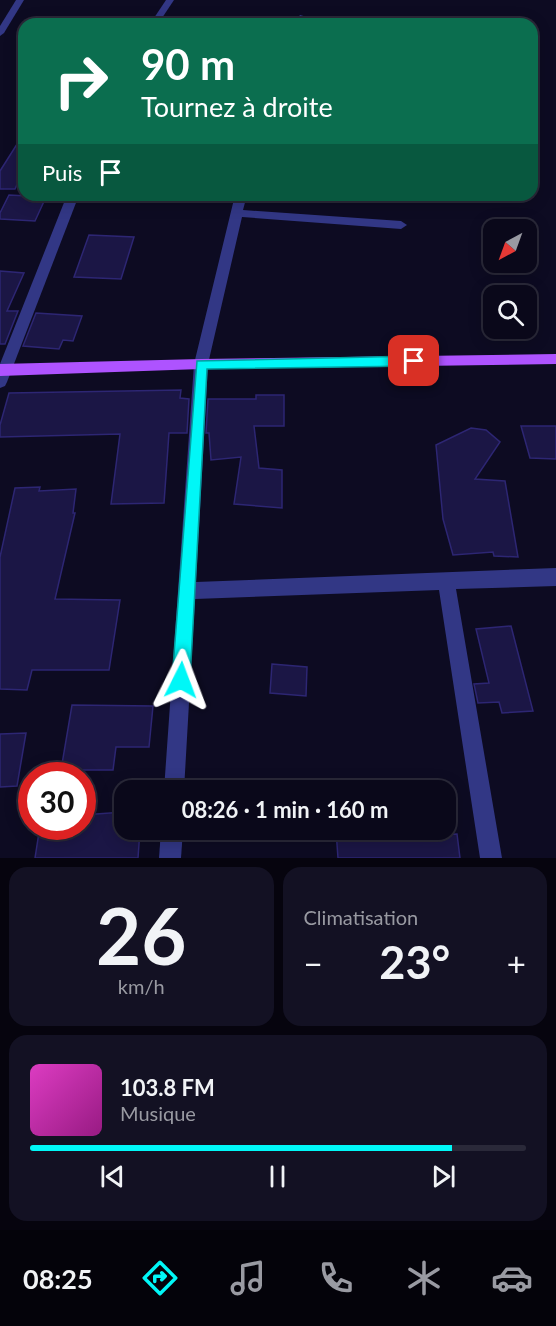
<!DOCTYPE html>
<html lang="fr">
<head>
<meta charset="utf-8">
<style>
  body { margin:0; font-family:Lato,sans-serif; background:#131123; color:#f1f3f6; height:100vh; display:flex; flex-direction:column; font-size:22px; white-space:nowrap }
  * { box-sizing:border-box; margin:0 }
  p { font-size:20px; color:#999aa2 }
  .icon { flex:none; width:33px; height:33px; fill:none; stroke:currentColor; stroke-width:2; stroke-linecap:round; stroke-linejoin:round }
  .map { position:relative; height:858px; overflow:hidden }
  .details { display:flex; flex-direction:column; gap:9px; padding:9px; background:#06040e; flex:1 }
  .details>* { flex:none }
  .top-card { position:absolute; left:18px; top:18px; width:520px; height:183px; border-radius:18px; box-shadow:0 3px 15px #0003,0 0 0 2px #2a2939; background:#0b6e4f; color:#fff; overflow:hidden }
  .needle { width:39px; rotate:221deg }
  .tools { position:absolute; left:483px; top:219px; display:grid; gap:12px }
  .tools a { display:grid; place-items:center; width:54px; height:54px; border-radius:12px; background:#0a081a; box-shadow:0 3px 15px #0003,0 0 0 2px #2a2939; font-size:30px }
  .speed { position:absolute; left:18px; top:762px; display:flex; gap:12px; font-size:30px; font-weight:700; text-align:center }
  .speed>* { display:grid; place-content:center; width:78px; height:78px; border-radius:50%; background:#0a081a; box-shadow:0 3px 15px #0003,0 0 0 2px #2a2939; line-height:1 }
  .speed .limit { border:9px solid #d22; background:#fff; color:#111 }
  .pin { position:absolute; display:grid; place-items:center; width:51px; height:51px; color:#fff; margin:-26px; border-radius:12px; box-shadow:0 3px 9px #0006 }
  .me { position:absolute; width:66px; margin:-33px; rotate:3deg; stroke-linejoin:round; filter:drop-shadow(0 0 4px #0008) }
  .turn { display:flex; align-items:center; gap:21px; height:126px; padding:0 24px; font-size:27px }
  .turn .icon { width:78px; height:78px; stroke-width:2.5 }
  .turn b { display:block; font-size:42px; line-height:51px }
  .then { display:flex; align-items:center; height:57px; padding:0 24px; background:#0003; gap:12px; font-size:22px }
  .big { font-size:45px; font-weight:700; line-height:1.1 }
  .details .widget { flex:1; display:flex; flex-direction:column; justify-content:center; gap:9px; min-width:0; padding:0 21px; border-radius:18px; background:#131123 }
  .details .dial { align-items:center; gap:0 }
  .dial b { font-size:78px; line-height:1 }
  .song { display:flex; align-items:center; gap:18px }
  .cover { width:72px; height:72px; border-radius:9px; background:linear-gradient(135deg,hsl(310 70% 55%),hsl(310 70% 35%)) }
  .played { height:6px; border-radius:3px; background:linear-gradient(90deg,#00f7f7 85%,#2a2939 85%) }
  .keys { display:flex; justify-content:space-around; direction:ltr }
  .heat { display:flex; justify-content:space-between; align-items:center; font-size:33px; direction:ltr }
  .details .tiles { flex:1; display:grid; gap:9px; grid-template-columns:1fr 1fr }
  .widget:last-child { grid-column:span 2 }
  .trip { position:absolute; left:114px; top:780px; width:342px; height:60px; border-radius:18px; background:#0a081a; box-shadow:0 3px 15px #0003,0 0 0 2px #2a2939; font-weight:700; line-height:60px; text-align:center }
  .tabs { display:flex; height:96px; justify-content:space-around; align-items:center; background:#04030a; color:#999aa2 }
  .tabs .icon { width:42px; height:42px }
  .tabs .on { color:#00f7f7 }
  .tabs b { font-size:27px; color:#f1f3f6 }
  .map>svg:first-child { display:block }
  .building { fill:#1b1645; stroke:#2d2673; stroke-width:1.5 }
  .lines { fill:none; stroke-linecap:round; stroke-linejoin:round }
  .minor { fill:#323785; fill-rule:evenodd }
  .primary { fill:#ae53ff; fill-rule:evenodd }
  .route { fill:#00f7f7; stroke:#00a1a1; stroke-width:1.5 }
</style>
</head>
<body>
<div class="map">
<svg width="556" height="858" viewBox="0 0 556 858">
  <rect width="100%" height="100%" fill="#0d0b22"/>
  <!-- building -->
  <g class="building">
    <path d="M24,133V169L15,189H0V171Z"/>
    <path d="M9,195L46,197L35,221L0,219V213Z"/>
    <path d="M89,235L134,237L121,279L74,277Z"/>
    <path d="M0,271L24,273L7,311H18L5,344H0Z"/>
    <path d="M36,313L82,316L73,341L63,340L59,349L23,346Z"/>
    <path d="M181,390L180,398L189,399L187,433H169L164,503L111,504L120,434L0,437V425L9,393Z"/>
    <path d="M256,395H284V426H254L259,468L282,470V508L234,504L241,457L211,460L209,433H206L208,399H256Z"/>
    <path d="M521,426H556V459L530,458Z"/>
    <path d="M471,428L486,430L500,442L475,479L505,481L518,557L494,556L493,552L453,555L443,519L436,445Z"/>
    <path d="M40,487L39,491L76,489L73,513H75L55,599L120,600L109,670H32L27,690L0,689V557L15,488Z"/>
    <path d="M511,626L533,711L502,713L499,702L478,703L474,684L489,683L476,629Z"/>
    <path d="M272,664L307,667L306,696L270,693Z"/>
    <path d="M72,705L153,706L149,747H116L113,770H61Z"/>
    <path d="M26,733L17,786L0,787V734Z"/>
    <path d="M124,812V830H140L138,858H35L40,826H82V815Z"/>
    <path d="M336,830H435L436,835L457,834L460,858H338Z"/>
  </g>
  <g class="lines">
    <!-- minor -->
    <g class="minor">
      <path d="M16,0H24L4,33L0,36V26Z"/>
      <path d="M166,0H174L158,24H150Z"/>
      <path d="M300,15L307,17L302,24H294Z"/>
      <path d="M67,195H79L7,382L5,386L0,388V364Z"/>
      <path d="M235,195H247L243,210L401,221L407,225L401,229L242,217L208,364L196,582L556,568V586L456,589L502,858H480L439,590L195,599L184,790H164L194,364Z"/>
      <path d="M161,830H183L181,858H159Z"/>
    </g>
    <!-- primary -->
    <path class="primary" d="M556,354V364L201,369L0,376V364L201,359Z"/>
  </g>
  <!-- route -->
  <path class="route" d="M414,356L421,361L414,366L207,369L190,680L187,686L181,688L175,686L172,680L197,361Z"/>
</svg>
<div class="tools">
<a><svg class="needle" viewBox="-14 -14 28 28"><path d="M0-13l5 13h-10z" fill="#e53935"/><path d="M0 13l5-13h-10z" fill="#999aa2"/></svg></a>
<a><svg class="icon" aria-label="search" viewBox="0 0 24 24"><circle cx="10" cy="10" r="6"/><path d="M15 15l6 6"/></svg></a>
</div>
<div class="speed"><div class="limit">30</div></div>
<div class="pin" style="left:414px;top:361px;background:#d93025"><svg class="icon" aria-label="arrive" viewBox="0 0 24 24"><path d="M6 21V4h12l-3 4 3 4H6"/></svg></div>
<svg class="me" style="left:181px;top:680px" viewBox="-20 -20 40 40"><path d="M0-17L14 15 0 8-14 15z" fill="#00f7f7" stroke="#fff" stroke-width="4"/></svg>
<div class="trip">08:26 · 1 min · 160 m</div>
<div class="top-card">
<div class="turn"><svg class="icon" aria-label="right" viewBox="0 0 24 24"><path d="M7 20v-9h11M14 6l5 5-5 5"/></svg><div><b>90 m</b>Tournez à droite</div></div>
<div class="then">Puis<svg class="icon" aria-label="arrive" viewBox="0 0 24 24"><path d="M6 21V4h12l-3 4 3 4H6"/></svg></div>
</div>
</div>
<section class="details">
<div class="tiles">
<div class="widget dial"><b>26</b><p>km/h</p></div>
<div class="widget"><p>Climatisation</p>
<div class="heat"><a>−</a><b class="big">23°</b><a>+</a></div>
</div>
<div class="widget">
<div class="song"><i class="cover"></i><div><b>103.8 FM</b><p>Musique</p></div></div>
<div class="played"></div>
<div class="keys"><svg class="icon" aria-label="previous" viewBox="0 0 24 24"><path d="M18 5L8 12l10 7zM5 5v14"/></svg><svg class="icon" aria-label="pause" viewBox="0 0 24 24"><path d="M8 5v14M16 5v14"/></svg><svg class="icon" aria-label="next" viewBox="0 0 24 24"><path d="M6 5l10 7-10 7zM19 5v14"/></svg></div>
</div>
</div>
</section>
<nav class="tabs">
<b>08:25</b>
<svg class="icon on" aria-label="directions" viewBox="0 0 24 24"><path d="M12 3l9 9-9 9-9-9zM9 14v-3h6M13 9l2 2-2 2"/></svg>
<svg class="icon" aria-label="music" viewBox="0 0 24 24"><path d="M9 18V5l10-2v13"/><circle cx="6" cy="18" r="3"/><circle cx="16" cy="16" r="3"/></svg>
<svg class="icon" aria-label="phone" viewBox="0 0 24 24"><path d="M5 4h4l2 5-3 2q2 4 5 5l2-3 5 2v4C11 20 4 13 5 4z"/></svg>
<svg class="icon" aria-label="climate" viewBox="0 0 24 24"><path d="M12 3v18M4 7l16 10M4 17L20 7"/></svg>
<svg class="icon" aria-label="car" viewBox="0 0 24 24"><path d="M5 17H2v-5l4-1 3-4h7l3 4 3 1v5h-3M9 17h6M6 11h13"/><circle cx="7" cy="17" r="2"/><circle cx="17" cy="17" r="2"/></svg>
</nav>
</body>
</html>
